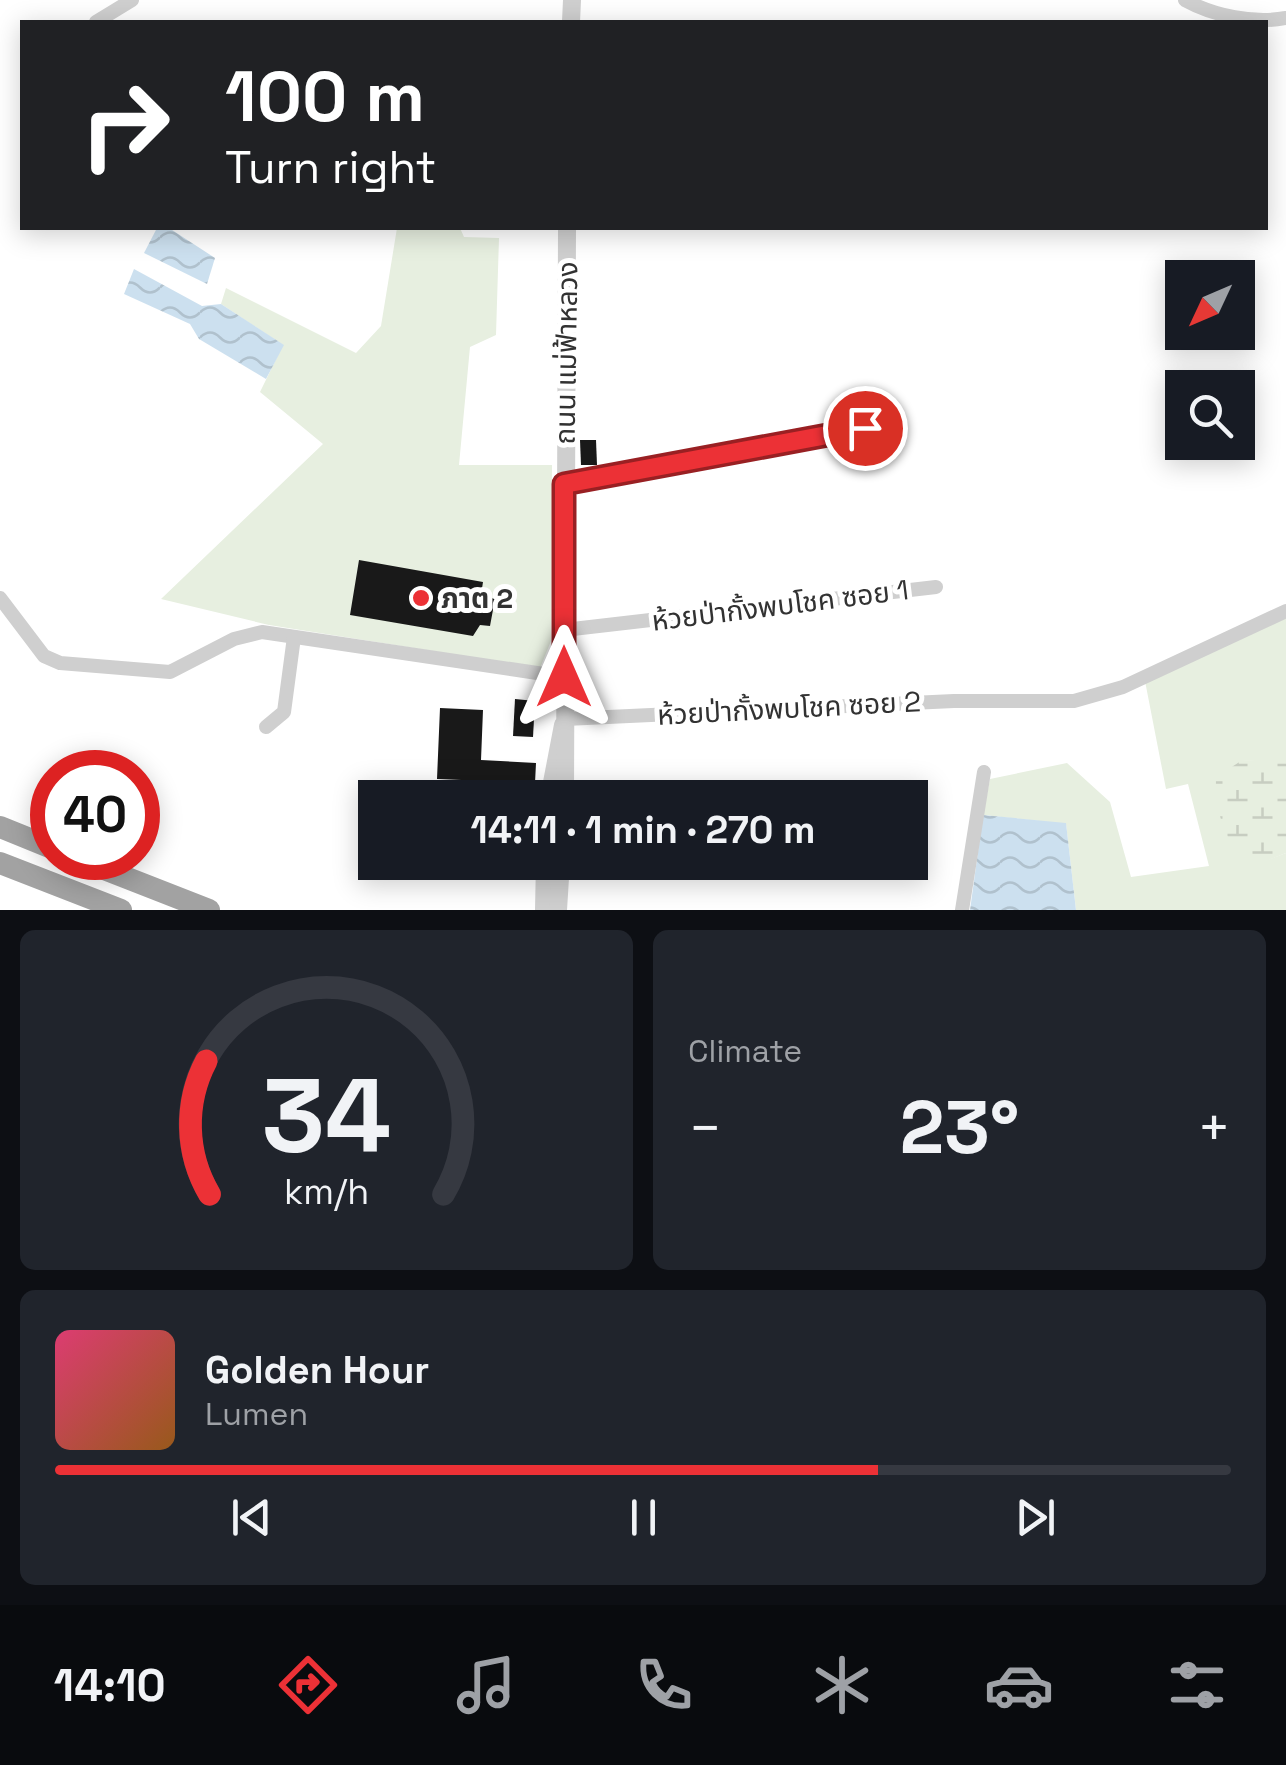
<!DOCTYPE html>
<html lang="en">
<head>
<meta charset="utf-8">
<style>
  body { margin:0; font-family:"Space Grotesk","Noto Sans Thai",sans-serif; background:#20242c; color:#f1f3f6; height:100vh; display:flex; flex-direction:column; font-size:38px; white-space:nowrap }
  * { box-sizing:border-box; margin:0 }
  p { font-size:32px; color:#9ea1a6 }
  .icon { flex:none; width:55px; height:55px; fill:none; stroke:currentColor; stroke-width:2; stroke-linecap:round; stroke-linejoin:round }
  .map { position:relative; height:910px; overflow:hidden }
  .panel { display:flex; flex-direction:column; gap:20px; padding:20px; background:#0d0f14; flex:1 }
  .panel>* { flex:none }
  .banner { position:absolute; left:20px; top:20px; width:1248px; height:210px; border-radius:0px; box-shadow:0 5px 25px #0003; background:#202124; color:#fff; overflow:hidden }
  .needle { width:65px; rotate:226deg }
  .controls { position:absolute; left:1165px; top:260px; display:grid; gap:20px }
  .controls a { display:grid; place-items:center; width:90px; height:90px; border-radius:0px; background:#171b24; box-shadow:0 5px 25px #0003; font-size:50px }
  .speed { position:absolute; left:30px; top:750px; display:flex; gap:20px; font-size:50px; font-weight:700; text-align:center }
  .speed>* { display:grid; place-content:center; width:130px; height:130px; border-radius:50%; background:#171b24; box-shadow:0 5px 25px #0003; line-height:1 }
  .speed .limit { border:15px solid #d22; background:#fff; color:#111 }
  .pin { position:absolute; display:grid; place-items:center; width:85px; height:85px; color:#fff; margin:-42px; border:5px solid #fff; border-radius:50%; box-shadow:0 2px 10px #0007 }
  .me { position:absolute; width:110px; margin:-55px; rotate:0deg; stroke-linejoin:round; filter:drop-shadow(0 0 8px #0008) }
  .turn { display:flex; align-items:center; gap:35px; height:210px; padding:0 40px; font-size:45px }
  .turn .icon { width:130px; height:130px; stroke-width:2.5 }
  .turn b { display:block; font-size:70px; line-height:85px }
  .big { font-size:75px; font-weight:600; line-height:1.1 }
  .panel .widget { flex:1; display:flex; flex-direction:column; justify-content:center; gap:15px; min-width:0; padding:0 35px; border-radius:15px; background:#20242c }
  .panel .dial { align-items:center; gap:0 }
  .dial svg { height:260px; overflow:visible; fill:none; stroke:#363941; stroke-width:7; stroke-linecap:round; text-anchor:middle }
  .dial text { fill:#f1f3f6; stroke:none }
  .song { display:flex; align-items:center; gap:30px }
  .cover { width:120px; height:120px; border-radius:15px; background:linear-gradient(135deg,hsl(340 70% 55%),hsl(30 70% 35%)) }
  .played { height:10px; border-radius:5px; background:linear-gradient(90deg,#ec3136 70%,#363941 70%) }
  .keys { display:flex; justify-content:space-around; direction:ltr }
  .heat { display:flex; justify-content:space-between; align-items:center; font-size:55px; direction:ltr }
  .panel .tiles { flex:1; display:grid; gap:20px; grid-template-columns:1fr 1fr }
  .widget:last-child { grid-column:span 2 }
  .trip { position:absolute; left:358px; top:780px; width:570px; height:100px; border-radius:0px; background:#171b24; box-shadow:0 5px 25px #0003; font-weight:600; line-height:100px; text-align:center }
  .tabs { display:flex; height:160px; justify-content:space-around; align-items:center; background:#090b0e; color:#9ea1a6 }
  .tabs .icon { width:70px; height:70px }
  .tabs .on { color:#ec3136 }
  .tabs b { font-size:45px; color:#f1f3f6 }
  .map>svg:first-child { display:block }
  .grass { fill:#e7efe0 }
  .wetland { fill:url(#wetland-marsh) }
  .water { fill:url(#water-waves) }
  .building { fill:#191919 }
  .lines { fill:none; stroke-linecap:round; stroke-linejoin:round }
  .minor { stroke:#cfcfcf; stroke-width:14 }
  .tertiary { stroke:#cfcfcf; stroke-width:18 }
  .trunk { stroke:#a2a2a2; stroke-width:22 }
  .route-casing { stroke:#992023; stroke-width:25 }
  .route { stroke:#ec3136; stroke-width:18 }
  .poi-dot { fill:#ec3136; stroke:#fff; stroke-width:4 }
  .labels { text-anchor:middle; stroke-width:10; stroke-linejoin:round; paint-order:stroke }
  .street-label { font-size:28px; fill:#323232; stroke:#fff }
  .poi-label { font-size:28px; font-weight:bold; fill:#323232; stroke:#fff; text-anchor:start }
</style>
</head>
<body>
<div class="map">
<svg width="1286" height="910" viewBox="0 0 1286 910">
  <defs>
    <pattern id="wetland-marsh" width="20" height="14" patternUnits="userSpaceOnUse" patternTransform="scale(2.5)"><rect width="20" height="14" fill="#e7efe0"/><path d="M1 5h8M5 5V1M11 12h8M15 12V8" fill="none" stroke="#c7cdc1"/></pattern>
    <pattern id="water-waves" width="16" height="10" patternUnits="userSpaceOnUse" patternTransform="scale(2.5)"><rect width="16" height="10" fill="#cce0ef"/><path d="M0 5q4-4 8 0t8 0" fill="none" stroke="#b0c1cd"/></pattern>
  </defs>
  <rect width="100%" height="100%" fill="#fff"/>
  <!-- grass -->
  <g class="grass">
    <path d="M397,228H460L464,237L499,238L496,335L470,347L459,465H552L551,641L540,668L269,625L161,599L323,444L260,392L283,345L221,304L226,288L356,353L381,326Z"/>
    <path d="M1286,618V760L1241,761L1259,863L1286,853V910H1076L1066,824L983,815L990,779L1067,763L1110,802L1131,877L1209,866L1188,784L1166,789L1145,681Z"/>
  </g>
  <!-- wetland -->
  <path class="wetland" d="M1281,758L1286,760V853L1259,864L1246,862C1223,840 1215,808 1216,777L1241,761Z"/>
  <!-- water -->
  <g class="water">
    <path d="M157,228H169L215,258L207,284L144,253Z"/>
    <path d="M134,269L202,306L221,304L284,345L266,379L199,339L190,324L124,294Z"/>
    <path d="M983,815L1066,823L1076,910H970Z"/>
  </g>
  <!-- building -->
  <g class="building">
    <path d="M580,440H596L597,465H581Z"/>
    <path d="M359,560L483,582L481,595L495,599L490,626L480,625L473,636L350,615Z"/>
    <path d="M515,699L535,701L533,737L513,736Z"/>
    <path d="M440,708L483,710L481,760L536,763L535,783L437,779Z"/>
  </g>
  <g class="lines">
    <!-- minor -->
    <g class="minor">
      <path d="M1185,0C1214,16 1254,24 1286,18"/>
      <path d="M96,22L132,0"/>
      <path d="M564,484L865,427"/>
      <path d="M0,598L44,656L60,663L170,672L234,639L262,632L564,677"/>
      <path d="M564,630L936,587"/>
      <path d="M565,719L954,701H1074L1123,687L1286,611"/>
      <path d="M266,727L284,712L294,637"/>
      <path d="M962,910L984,772"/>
    </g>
    <!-- tertiary -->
    <g class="tertiary">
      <path d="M571,22L572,0"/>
      <path d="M549,798L563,725"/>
      <path d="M565,798L567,228"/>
      <path d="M544,910L545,862"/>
      <path d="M558,910L561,862"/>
    </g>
    <!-- trunk -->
    <g class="trunk">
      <path d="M0,827L52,848"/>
      <path d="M76,858L209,910"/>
      <path d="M0,863L121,910"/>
    </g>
  </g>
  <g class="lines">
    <defs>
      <path id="route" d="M564,677V484L865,428"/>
    </defs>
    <!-- route casing -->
    <use href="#route" class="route-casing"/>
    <!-- route -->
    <use href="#route" class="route"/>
  </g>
  <!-- markers -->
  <circle class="poi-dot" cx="421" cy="598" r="10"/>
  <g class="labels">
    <!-- street labels -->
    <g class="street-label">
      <text transform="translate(566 353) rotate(-89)" y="10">ถนน แม่ฟ้าหลวง</text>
      <text transform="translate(780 605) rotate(-7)" y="10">ห้วยป่ากั้งพบโชค ซอย 1</text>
      <text transform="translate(789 708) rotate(-3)" y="10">ห้วยป่ากั้งพบโชค ซอย 2</text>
    </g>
    <!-- poi labels -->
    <g class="poi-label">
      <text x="441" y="608">ภาต 2</text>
    </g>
  </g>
</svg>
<div class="controls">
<a><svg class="needle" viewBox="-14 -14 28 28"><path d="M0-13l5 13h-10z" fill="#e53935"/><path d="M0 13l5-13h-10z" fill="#9ea1a6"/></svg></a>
<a><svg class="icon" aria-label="search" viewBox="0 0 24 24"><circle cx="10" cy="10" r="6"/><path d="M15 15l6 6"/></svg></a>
</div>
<div class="speed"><div class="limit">40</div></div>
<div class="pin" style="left:865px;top:428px;background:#d93025"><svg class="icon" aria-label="arrive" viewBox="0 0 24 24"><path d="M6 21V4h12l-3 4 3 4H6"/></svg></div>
<svg class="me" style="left:564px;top:677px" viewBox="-20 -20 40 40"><path d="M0-17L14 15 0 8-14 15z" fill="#ec3136" stroke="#fff" stroke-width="4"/></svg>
<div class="trip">14:11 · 1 min · 270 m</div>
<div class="banner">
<div class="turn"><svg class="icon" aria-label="right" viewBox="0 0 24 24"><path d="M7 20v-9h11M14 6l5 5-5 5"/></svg><div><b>100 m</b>Turn right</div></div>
</div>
</div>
<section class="panel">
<div class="tiles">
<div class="widget dial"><svg viewBox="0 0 100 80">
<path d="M14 69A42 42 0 1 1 86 69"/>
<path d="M14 69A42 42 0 0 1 13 28" stroke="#ec3136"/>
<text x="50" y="56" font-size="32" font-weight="700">34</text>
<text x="50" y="72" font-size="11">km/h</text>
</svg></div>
<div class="widget"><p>Climate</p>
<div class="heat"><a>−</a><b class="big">23°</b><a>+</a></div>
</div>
<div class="widget">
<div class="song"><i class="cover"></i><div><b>Golden Hour</b><p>Lumen</p></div></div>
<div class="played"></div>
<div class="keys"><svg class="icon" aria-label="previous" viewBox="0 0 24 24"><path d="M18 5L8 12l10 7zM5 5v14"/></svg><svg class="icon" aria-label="pause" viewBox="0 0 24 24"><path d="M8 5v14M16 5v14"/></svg><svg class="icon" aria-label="next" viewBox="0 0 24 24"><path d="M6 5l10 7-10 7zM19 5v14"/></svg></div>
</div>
</div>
</section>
<nav class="tabs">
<b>14:10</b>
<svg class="icon on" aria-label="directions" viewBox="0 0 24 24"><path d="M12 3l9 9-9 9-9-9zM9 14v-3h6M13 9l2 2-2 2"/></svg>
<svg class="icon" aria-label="music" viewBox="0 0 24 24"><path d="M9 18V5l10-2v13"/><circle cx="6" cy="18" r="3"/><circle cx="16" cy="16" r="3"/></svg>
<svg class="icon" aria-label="phone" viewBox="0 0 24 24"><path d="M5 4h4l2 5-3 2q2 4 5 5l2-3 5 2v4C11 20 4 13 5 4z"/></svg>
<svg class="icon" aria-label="climate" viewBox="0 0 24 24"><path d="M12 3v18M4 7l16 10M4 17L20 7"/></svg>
<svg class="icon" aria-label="car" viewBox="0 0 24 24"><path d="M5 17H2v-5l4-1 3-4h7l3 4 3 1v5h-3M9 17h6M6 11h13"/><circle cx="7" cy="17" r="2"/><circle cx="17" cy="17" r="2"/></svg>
<svg class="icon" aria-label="filters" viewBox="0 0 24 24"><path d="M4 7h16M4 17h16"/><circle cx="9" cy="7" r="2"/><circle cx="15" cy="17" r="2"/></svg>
</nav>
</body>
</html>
